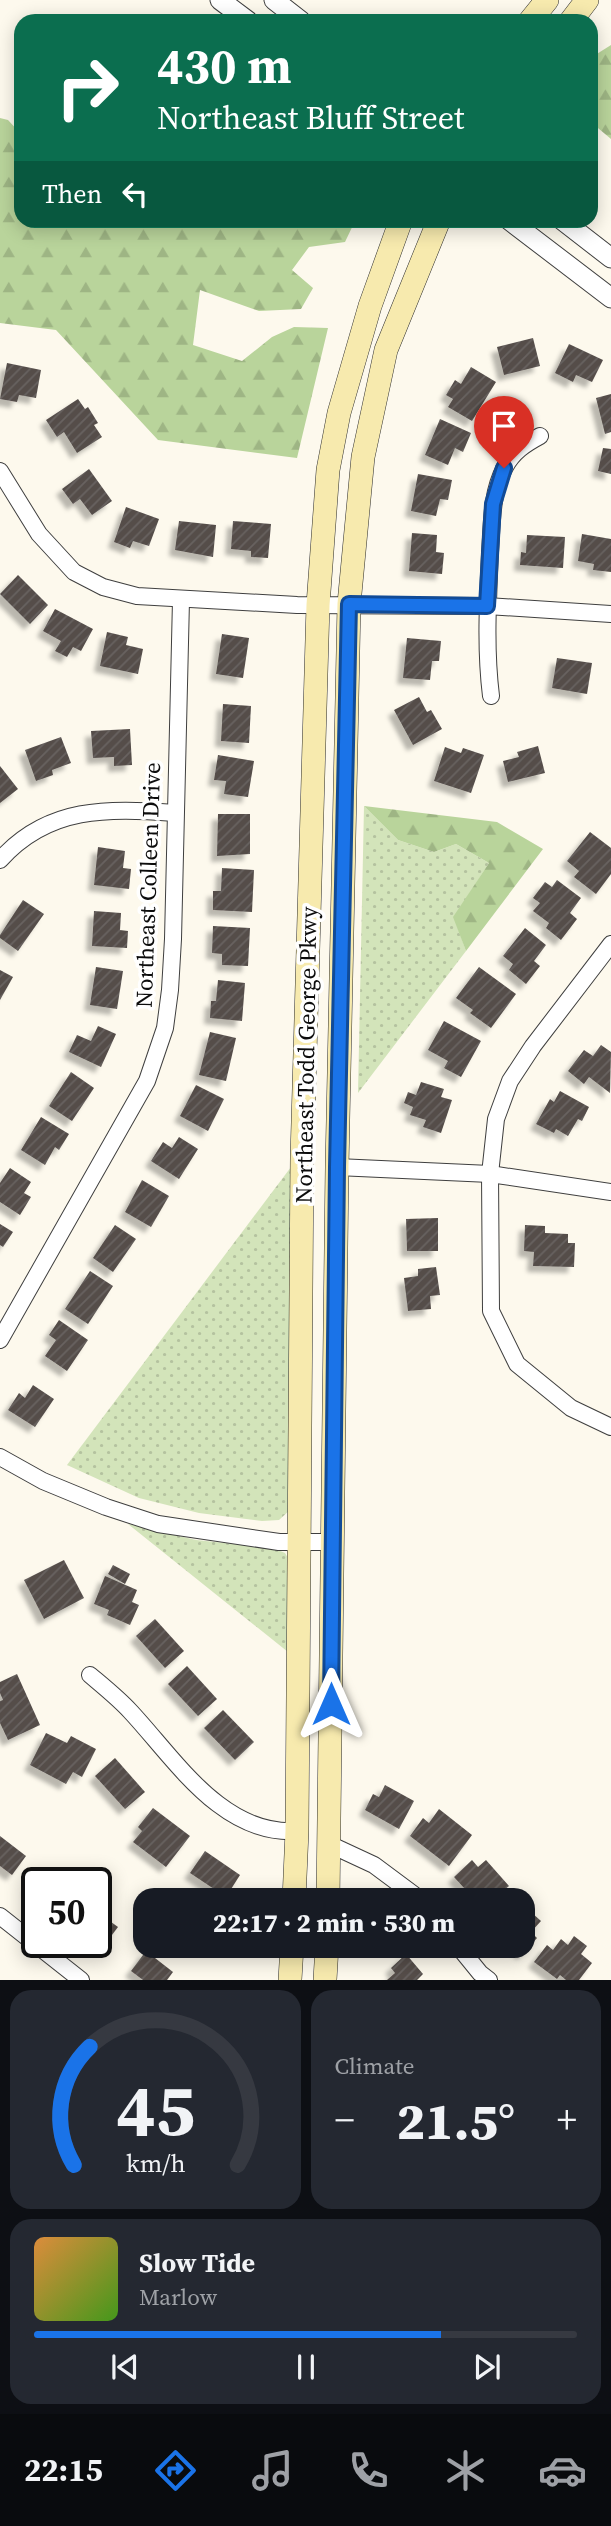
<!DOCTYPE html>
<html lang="en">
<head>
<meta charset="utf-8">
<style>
  body { margin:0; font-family:"Source Serif 4",serif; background:#242831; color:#f1f3f6; height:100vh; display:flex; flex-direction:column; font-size:26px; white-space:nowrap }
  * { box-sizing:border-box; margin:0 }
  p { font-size:23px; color:#9ea1a6 }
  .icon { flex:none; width:38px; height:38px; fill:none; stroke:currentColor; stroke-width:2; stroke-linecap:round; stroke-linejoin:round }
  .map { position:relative; height:1980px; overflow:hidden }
  .details { display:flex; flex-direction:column; gap:10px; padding:10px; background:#0d0f14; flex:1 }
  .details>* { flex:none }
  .banner { position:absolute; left:14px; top:14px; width:584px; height:214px; border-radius:21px; box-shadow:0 4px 18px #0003; background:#0b6e4f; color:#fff; overflow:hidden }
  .speed { position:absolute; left:21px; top:1867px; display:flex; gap:14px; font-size:35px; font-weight:700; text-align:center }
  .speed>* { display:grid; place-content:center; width:91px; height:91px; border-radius:50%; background:#171b24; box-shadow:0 4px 18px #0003; line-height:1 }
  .speed .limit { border:4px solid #111; border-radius:10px; background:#fff; color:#111 }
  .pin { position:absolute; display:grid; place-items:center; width:60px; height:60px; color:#fff; margin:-72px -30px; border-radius:50% 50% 50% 0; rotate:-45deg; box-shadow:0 0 7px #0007 }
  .pin .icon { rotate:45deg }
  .me { position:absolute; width:77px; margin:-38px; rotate:0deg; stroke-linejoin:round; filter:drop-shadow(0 0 5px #0008) }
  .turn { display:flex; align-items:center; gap:24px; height:147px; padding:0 28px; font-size:32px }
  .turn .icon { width:91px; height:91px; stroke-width:2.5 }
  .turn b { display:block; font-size:49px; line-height:60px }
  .then { display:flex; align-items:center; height:66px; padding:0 28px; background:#0003; gap:14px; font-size:26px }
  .big { font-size:52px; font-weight:800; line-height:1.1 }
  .details .tile { flex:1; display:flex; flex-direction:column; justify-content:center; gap:10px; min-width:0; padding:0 24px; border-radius:21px; background:#242831 }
  .details .dial { align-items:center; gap:0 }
  .dial svg { height:182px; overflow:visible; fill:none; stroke:#363941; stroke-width:7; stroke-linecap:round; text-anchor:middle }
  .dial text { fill:#f1f3f6; stroke:none }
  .song { display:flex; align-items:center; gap:21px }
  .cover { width:84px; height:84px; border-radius:10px; background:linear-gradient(135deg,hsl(30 70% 55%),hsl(100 70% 35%)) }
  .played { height:7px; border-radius:4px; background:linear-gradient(90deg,#1a73e8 75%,#363941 75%) }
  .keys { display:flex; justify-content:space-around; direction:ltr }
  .heat { display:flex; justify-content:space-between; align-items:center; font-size:38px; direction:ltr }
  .details .tiles { flex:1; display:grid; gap:10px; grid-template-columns:1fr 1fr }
  .tile:last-child { grid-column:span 2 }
  .trip { position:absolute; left:133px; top:1888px; width:402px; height:70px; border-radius:21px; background:#171b24; box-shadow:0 4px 18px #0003; font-weight:800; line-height:70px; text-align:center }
  .menu { display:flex; height:112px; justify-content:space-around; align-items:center; background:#090b0e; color:#9ea1a6 }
  .menu .icon { width:49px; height:49px }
  .menu .selected { color:#1a73e8 }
  .menu b { font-size:32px; color:#f1f3f6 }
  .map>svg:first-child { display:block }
  .grass { fill:url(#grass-dots) }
  .forest { fill:url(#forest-firs) }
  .building { fill:url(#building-hatch); filter:url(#shadow) }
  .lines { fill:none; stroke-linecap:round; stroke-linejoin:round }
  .minor-casing { stroke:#3f3f3f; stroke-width:18 }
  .tertiary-casing { stroke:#3f3f3f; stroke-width:21 }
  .secondary-casing { stroke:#2e2e2e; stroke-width:24 }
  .minor { stroke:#fff; stroke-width:16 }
  .tertiary { stroke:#fff; stroke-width:19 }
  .secondary { stroke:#f7eaae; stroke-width:23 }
  .route-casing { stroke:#114b97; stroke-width:18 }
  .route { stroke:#1a73e8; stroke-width:12 }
  .labels { text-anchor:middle; stroke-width:7; stroke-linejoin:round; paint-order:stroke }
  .street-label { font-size:23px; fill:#0c0c0c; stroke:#fff }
</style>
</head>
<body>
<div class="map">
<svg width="611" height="1980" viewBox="0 0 611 1980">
  <defs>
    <pattern id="grass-dots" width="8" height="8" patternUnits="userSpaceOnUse" patternTransform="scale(1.75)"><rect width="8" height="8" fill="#d3e4ba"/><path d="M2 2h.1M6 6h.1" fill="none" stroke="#b4c29f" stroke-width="1.8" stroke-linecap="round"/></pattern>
    <pattern id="forest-firs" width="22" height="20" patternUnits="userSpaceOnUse" patternTransform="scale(1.75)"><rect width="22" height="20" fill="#b9d49b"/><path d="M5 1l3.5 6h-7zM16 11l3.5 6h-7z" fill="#9eb584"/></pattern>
    <pattern id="building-hatch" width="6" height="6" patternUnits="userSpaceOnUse" patternTransform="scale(1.75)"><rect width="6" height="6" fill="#544d4a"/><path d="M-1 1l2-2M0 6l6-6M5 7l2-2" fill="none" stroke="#686260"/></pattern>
    <filter id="shadow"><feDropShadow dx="-6" dy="6" stdDeviation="2" flood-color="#0004"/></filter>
  </defs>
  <rect width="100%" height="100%" fill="#fdf9ed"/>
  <!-- grass -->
  <g class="grass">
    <path d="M364,806L398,840L434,852L456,844L489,863L454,917L466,951L358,1093Z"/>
    <path d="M300,1155L290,1510L279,1520L262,1521L199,1513L139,1498L67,1465Z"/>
    <path d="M128,1524L196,1540L273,1548L285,1553L293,1566V1656Z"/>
  </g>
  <!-- forest -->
  <g class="forest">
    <path d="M611,45V139L592,123V57Z"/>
    <path d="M0,118L8,120L21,134V220L355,221L345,242L309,247L292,270L313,288L301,309L259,311L200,290L193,345L242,361L272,337L294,327L328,328L297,458L158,440L56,330L0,323Z"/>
    <path d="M364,806L497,822L543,849L466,951L453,917L489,863L456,844L434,852L398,840Z"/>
  </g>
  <!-- building -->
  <g class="building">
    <path d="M533,338L540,366L504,375L497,347Z"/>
    <path d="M569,344L603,360L592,382L576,375L573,382L555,373Z"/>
    <path d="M7,363L41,370L36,398L19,395L17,402L0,399Z"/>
    <path d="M471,367L496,382L472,421L448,407L453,399L446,395L455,380L461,384Z"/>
    <path d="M611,394V432L605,434L596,398Z"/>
    <path d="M78,399L85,409L88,407L98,423L94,425L102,437L77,453L64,432L57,437L46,420Z"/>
    <path d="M440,419L471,433L463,452L455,448L448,465L425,455Z"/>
    <path d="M603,448L611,449V474L598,471Z"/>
    <path d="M89,469L112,501L92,515L80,499L73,504L62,489Z"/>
    <path d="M418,474L452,480L448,500L440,499L436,516L411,511Z"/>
    <path d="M126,507L159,519L149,546L133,541L130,548L114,542Z"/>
    <path d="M179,521L216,525L213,557L175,550Z"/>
    <path d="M233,521L271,524L268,558L251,557V551L231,549Z"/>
    <path d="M412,533L437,535L436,552L444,553L442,574L409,571Z"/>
    <path d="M582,534L611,539V572L593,570L594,564L578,561Z"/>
    <path d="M527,535L565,537L563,568L520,565L521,552L526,553Z"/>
    <path d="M18,575L48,605L30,624L0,594Z"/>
    <path d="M55,609L93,629L81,651L73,647L67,657L55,651L61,641L43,631Z"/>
    <path d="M107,632L128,637L126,645L143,649L138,674L100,666Z"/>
    <path d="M222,634L249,638L243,678L216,674Z"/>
    <path d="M407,638L441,641L439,661H432L430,680L403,678Z"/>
    <path d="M557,658L592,663L587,694L552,688Z"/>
    <path d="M419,697L427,712L431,710L442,729L413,745L394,710Z"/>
    <path d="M223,704L251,706L249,743L221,741Z"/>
    <path d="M130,729L132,765L114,766V757L93,758L91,731Z"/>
    <path d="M61,737L71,763L52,770L53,775L36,781L25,750Z"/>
    <path d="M538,746L545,773L508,782L503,761L519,757L517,752Z"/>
    <path d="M445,747L461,753L463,748L484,755L471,793L434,781Z"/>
    <path d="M218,755L254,761L248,797L224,794L226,781L214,780Z"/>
    <path d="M0,766L18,789L0,803Z"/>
    <path d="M218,814H250V854L217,856Z"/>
    <path d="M590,832L611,848V874L596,894L574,877L579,871L567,861Z"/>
    <path d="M98,847L125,851L123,868L131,869L129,889L94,885Z"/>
    <path d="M222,868L254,870L252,912L213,910V891H221Z"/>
    <path d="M557,880L581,898L570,913L577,919L561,940L546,928L549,923L533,911L540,903L533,898L545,882L552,887Z"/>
    <path d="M23,900L44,914L18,951L0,938V935Z"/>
    <path d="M94,911L121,913L120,930L128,931L127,948L92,946Z"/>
    <path d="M213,926L250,928L248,966L222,965V954L212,953Z"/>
    <path d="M525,928L546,945L534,961L540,966L526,984L509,970L513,964L503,956Z"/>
    <path d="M96,967L123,971L117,1009L90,1005Z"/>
    <path d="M479,967L516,994L491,1028L470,1013L473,1010L456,998Z"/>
    <path d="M0,970L13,977L0,1000Z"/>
    <path d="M218,980L245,983L242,1021L210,1018L211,1001H216Z"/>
    <path d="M444,1021L481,1041L461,1077L444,1068L448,1061L428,1050Z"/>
    <path d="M98,1026L116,1034L101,1067L69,1052L77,1035L91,1041Z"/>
    <path d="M210,1032L236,1038L226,1081L199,1075Z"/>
    <path d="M601,1045L611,1052L610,1093L589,1077L584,1084L568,1071L584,1050L593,1056Z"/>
    <path d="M71,1072L94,1088L72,1121L49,1106Z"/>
    <path d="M421,1082L444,1089L441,1097L452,1100L441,1133L423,1127L426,1120L410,1115L413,1107L404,1103L408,1092L416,1095Z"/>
    <path d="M196,1085L224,1099L208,1131L180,1116Z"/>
    <path d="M560,1091L589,1107L582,1121L578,1119L568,1136L556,1129L554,1133L536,1124L550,1099L554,1102Z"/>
    <path d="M41,1117L69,1134L59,1150L55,1147L45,1165L21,1150Z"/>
    <path d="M179,1137L198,1149L179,1179L151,1161L163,1142L172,1148Z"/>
    <path d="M10,1168L31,1182L24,1193L31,1197L20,1215L0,1202V1183Z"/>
    <path d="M142,1180L169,1196L151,1227L125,1212Z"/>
    <path d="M438,1218V1251H407L406,1219Z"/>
    <path d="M0,1224L13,1232L3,1247L0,1245Z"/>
    <path d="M115,1225L136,1239L113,1272L93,1258Z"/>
    <path d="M525,1225L545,1226V1233L568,1234V1243H575L574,1267L533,1266L534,1252L524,1251Z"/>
    <path d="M436,1267L440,1295L430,1296L431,1309L408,1311L404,1278L418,1276V1269Z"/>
    <path d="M90,1271L113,1286L88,1324L65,1309Z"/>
    <path d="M59,1320L88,1340L67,1371L45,1356L56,1340L49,1335Z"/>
    <path d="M33,1385L54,1399L35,1427L8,1410L19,1393L25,1398Z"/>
    <path d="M64,1560L84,1598L44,1619L24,1580Z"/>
    <path d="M113,1565L130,1574L125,1584L108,1574Z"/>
    <path d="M105,1576L137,1590L132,1602L139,1605L130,1625L107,1615L109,1610L94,1604Z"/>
    <path d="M155,1619L184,1651L165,1668L136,1636Z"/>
    <path d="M187,1666L217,1699L198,1716L168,1684Z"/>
    <path d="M17,1674L40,1725L8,1740L0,1723V1701L3,1700L0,1693V1682Z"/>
    <path d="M223,1710L254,1742L235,1760L204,1728Z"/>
    <path d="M46,1733L67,1743L71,1736L96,1749L82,1777L73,1772L66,1784L30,1765Z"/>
    <path d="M115,1758L145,1792L125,1809L95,1776Z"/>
    <path d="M385,1785L414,1801L399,1829L365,1810L373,1794L379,1797Z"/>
    <path d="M153,1808L190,1836L166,1867L133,1842L142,1831L138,1827Z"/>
    <path d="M439,1809L472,1835L449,1866L410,1836L423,1818L429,1823Z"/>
    <path d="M0,1836L26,1856L12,1875L0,1866Z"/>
    <path d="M205,1851L240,1875L226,1897L190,1873Z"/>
    <path d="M472,1860L478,1867L486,1860L509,1886L492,1900H475L454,1877Z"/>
    <path d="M44,1869L62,1883H37V1895L29,1889Z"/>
    <path d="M523,1905L541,1921L531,1932L537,1938L523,1954L515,1946H523Z"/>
    <path d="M96,1911L118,1927L103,1947L96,1941Z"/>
    <path d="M574,1936L587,1946L581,1954L592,1963L579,1980H566L560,1975L557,1979L534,1962L547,1945L553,1950L561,1939L568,1945Z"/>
    <path d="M146,1951L173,1972L167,1980H143L131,1971Z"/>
    <path d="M406,1954L423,1974L417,1980H387L395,1973L391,1968Z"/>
  </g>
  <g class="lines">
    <defs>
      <g id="minor">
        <path d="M0,471L39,534L74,572L103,587L137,596L297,605L487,606L611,614"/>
        <path d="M491,696C485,648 488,600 490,552C492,524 491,493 505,467C513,452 525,444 540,436"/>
        <path d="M0,860C48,806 108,808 175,813"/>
        <path d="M611,944L533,1046L510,1081L496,1119L490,1174L491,1311L517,1364L571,1408L611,1427"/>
        <path d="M337,1167L490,1174L611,1192"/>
        <path d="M0,1340L147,1081L165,1028L170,990L173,939L181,600"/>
        <path d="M0,1457L43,1481L106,1507L158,1524L279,1542H331"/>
        <path d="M90,1675C103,1686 118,1698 130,1711C175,1759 222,1836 297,1831"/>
        <path d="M331,1845L374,1865L421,1900"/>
        <path d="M0,1916L81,1980"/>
        <path d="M458,1946L480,1973L489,1980"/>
      </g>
      <g id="tertiary">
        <path d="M220,0L248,21"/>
        <path d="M274,0L301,21"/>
        <path d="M509,220L611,298"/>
        <path d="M562,220L611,258"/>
      </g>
      <g id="secondary">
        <path d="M530,21L547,0"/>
        <path d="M571,21L587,0"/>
        <path d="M294,1900L297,1831L302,1157L318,605L328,470L339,413L370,306L401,220"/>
        <path d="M328,1900L337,1167L349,604L363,457L386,350L439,220"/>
        <path d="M290,1980L292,1946"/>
        <path d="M325,1980L327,1946"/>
      </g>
    </defs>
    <!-- minor casing -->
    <use href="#minor" class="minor-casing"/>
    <!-- tertiary casing -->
    <use href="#tertiary" class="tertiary-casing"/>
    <!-- secondary casing -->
    <use href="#secondary" class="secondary-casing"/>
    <!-- minor -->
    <use href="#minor" class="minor"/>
    <!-- tertiary -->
    <use href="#tertiary" class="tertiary"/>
    <!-- secondary -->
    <use href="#secondary" class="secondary"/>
  </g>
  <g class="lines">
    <defs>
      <path id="route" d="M331,1704L337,1167L349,604L487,606L493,504L504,468"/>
    </defs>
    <!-- route casing -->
    <use href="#route" class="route-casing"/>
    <!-- route -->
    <use href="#route" class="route"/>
  </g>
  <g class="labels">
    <!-- street labels -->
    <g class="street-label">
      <text transform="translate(148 885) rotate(-88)" y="8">Northeast Colleen Drive</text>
      <text transform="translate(306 1055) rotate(-89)" y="8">Northeast Todd George Pkwy</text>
    </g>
  </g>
</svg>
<div class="speed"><div class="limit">50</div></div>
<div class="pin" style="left:504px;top:468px;background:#d93025"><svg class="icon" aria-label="arrive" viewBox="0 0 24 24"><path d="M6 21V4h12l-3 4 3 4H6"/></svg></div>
<svg class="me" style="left:331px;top:1704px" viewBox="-20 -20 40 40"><path d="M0-17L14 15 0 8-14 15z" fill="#1a73e8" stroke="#fff" stroke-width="4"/></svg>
<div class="trip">22:17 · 2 min · 530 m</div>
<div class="banner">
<div class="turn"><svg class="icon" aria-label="right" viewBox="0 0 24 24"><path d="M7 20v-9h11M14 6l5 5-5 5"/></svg><div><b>430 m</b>Northeast Bluff Street</div></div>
<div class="then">Then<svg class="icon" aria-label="left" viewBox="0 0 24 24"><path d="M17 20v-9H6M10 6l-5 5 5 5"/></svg></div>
</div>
</div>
<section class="details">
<div class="tiles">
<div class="tile dial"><svg viewBox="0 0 100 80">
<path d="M14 69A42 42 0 1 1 86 69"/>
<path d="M14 69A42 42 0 0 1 21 17" stroke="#1a73e8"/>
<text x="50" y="56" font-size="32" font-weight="700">45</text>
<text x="50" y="72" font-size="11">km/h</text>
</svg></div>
<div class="tile"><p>Climate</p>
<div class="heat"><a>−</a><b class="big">21.5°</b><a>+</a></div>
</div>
<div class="tile">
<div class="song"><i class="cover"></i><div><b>Slow Tide</b><p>Marlow</p></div></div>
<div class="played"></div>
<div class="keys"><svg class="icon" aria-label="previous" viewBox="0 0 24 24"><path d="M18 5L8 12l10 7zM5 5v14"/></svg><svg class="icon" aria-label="pause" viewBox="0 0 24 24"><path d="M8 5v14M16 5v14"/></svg><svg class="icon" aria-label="next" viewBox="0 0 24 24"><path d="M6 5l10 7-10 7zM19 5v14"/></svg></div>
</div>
</div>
</section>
<nav class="menu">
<b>22:15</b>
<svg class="icon selected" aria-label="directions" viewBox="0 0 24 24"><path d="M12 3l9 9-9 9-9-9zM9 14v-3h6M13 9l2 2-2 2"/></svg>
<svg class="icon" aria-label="music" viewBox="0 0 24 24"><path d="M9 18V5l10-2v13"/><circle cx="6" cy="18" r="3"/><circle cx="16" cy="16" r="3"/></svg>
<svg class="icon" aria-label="phone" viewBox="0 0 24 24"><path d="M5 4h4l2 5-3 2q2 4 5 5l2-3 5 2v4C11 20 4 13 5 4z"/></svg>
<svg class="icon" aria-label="climate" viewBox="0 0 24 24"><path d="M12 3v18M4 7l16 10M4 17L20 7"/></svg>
<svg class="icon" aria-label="car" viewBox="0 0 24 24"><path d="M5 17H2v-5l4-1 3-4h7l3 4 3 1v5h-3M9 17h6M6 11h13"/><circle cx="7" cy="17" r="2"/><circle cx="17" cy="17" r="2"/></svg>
</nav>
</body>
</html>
